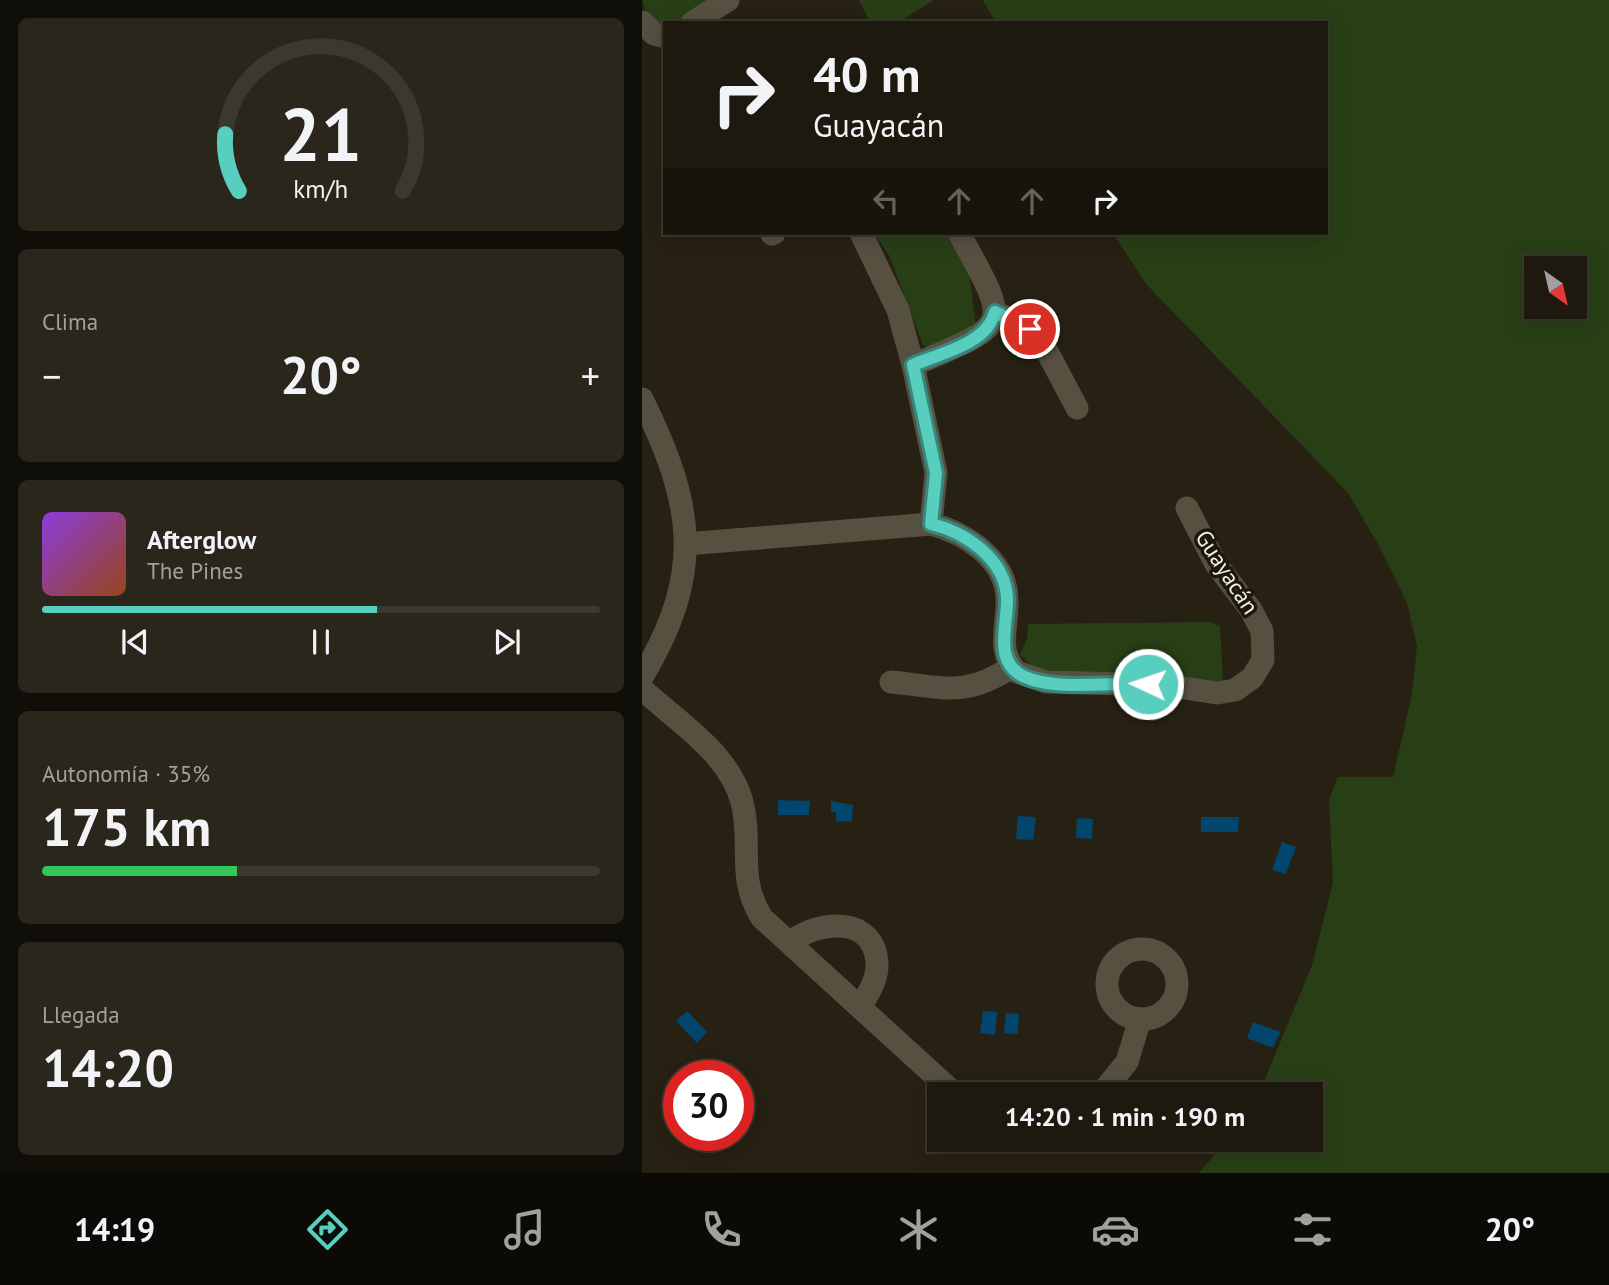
<!DOCTYPE html>
<html lang="es">
<head>
<meta charset="utf-8">
<style>
  body { margin:0; font-family:"PT Sans",sans-serif; background:#2a261c; color:#f1f3f6; height:100vh; display:flex; flex-direction:column; font-size:26px; white-space:nowrap }
  * { box-sizing:border-box; margin:0 }
  p { font-size:23px; color:#a0a09e }
  .icon { flex:none; width:38px; height:38px; fill:none; stroke:currentColor; stroke-width:2; stroke-linecap:round; stroke-linejoin:round }
  .map { position:relative; flex:1; overflow:hidden }
  .drawer { display:flex; flex-direction:column; gap:18px; padding:18px; background:#100e08; width:642px }
  .drawer>* { flex:none }
  .top-card { position:absolute; left:21px; top:21px; width:665px; height:214px; border-radius:0px; box-shadow:0 4px 18px #0003,0 0 0 2px #3b382e; background:#1d190e; color:#f1f3f6; overflow:hidden }
  .needle { width:46px; rotate:146deg }
  .controls { position:absolute; left:882px; top:256px; display:grid; gap:14px }
  .controls a { display:grid; place-items:center; width:63px; height:63px; border-radius:0px; background:#1d190e; box-shadow:0 4px 18px #0003,0 0 0 2px #3b382e; font-size:35px }
  .speed { position:absolute; left:21px; top:1060px; display:flex; gap:14px; font-size:35px; font-weight:700; text-align:center }
  .speed>* { display:grid; place-content:center; width:91px; height:91px; border-radius:50%; background:#1d190e; box-shadow:0 4px 18px #0003,0 0 0 2px #3b382e; line-height:1 }
  .speed .limit { border:10px solid #d22; background:#fff; color:#111 }
  .pin { position:absolute; display:grid; place-items:center; width:60px; height:60px; color:#fff; margin:-30px; border:4px solid #fff; border-radius:50%; box-shadow:0 2px 7px #0007 }
  .me { position:absolute; width:77px; margin:-38px; rotate:273deg; stroke-linejoin:round; filter:drop-shadow(0 0 5px #0008) }
  .turn { display:flex; align-items:center; gap:24px; height:147px; padding:0 35px; font-size:32px }
  .turn .icon { width:91px; height:91px; stroke-width:2.5 }
  .turn b { display:block; font-size:49px; line-height:60px }
  .lanes { display:flex; align-items:center; height:66px; padding:0 35px; background:#0003; justify-content:center; gap:35px; direction:ltr }
  .lanes .off { opacity:.35 }
  .big { font-size:52px; font-weight:800; line-height:1.1 }
  .drawer .tile { flex:1; display:flex; flex-direction:column; justify-content:center; gap:10px; min-width:0; padding:0 24px; border-radius:10px; background:#2a261c }
  .drawer .dial { align-items:center; gap:0 }
  .dial svg { height:182px; overflow:visible; fill:none; stroke:#3b382e; stroke-width:7; stroke-linecap:round; text-anchor:middle }
  .dial text { fill:#f1f3f6; stroke:none }
  .song { display:flex; align-items:center; gap:21px }
  .cover { width:84px; height:84px; border-radius:10px; background:linear-gradient(135deg,hsl(270 70% 55%),hsl(20 70% 35%)) }
  .played { height:7px; border-radius:4px; background:linear-gradient(90deg,#58cebf 60%,#3b382e 60%) }
  .keys { display:flex; justify-content:space-around; direction:ltr }
  .heat { display:flex; justify-content:space-between; align-items:center; font-size:38px; direction:ltr }
  .charge { height:10px; border-radius:5px; background:linear-gradient(90deg,#34c759 35%,#3b382e 0) }
  .trip { position:absolute; left:285px; top:1082px; width:396px; height:70px; border-radius:0px; background:#1d190e; box-shadow:0 4px 18px #0003,0 0 0 2px #3b382e; font-weight:800; line-height:70px; text-align:center }
  .tab-bar { display:flex; height:112px; justify-content:space-around; align-items:center; background:#0c0a06; color:#a0a09e }
  .tab-bar .icon { width:49px; height:49px }
  .tab-bar .current { color:#58cebf }
  .tab-bar b { font-size:32px; color:#f1f3f6 }
  main { display:flex; flex:1; min-height:0 }
  .map>svg:first-child { display:block }
  .green { fill:#283f16; fill-rule:evenodd }
  .water { fill:#02466d }
  .lines { fill:none; stroke-linecap:round; stroke-linejoin:round }
  .minor { stroke:#565041; stroke-width:23 }
  .route-casing { stroke:#39867c; stroke-width:18 }
  .route { stroke:#58cebf; stroke-width:12 }
  .labels { text-anchor:middle; stroke-width:7; stroke-linejoin:round; paint-order:stroke }
  .street-label { font-size:23px; fill:#f4f0e7; stroke:#1d180a }
</style>
</head>
<body>
<main>
<section class="drawer">
<div class="tile dial"><svg viewBox="0 0 100 80">
<path d="M14 69A42 42 0 1 1 86 69"/>
<path d="M14 69A42 42 0 0 1 8 44" stroke="#58cebf"/>
<text x="50" y="56" font-size="32" font-weight="700">21</text>
<text x="50" y="72" font-size="11">km/h</text>
</svg></div>
<div class="tile"><p>Clima</p>
<div class="heat"><a>−</a><b class="big">20°</b><a>+</a></div>
</div>
<div class="tile">
<div class="song"><i class="cover"></i><div><b>Afterglow</b><p>The Pines</p></div></div>
<div class="played"></div>
<div class="keys"><svg class="icon" aria-label="previous" viewBox="0 0 24 24"><path d="M18 5L8 12l10 7zM5 5v14"/></svg><svg class="icon" aria-label="pause" viewBox="0 0 24 24"><path d="M8 5v14M16 5v14"/></svg><svg class="icon" aria-label="next" viewBox="0 0 24 24"><path d="M6 5l10 7-10 7zM19 5v14"/></svg></div>
</div>
<div class="tile"><p>Autonomía · 35%</p><b class="big">175 km</b><div class="charge"></div></div>
<div class="tile"><p>Llegada</p><b class="big">14:20</b></div>
</section>
<div class="map">
<svg width="967" height="1173" viewBox="0 0 967 1173">
  <rect width="100%" height="100%" fill="#272113"/>
  <!-- green -->
  <g class="green">
    <path d="M0,0H66L32,23H23V29L5,16Z"/>
    <path d="M217,0H292L255,23H229Z"/>
    <path d="M341,0H967V1173H557L586,1139H668V1094H617L670,965L691,883L687,799L696,777H751L770,694L775,646L765,603L737,546L706,493L504,284L471,233H684V23H354ZM894,268H933V306H894Z"/>
    <path d="M232,233H303L327,271L334,326L288,349L281,345L247,255Z"/>
    <path d="M569,622L578,626L581,682L395,670L378,655L385,639L386,624Z"/>
  </g>
  <!-- water -->
  <g class="water">
    <path d="M136,800L168,801L167,815H136Z"/>
    <path d="M189,801L211,805L210,822L194,821V812H189Z"/>
    <path d="M376,816L394,817L391,840L374,839Z"/>
    <path d="M559,817H597L596,832H559Z"/>
    <path d="M435,818L451,819L450,839L434,838Z"/>
    <path d="M640,842L654,847L644,874L630,870Z"/>
    <path d="M45,1011L65,1032L55,1043L34,1021Z"/>
    <path d="M341,1011L355,1012L353,1035L338,1033Z"/>
    <path d="M364,1013L377,1014L376,1034L362,1033Z"/>
    <path d="M611,1022L638,1032L631,1048L605,1038Z"/>
  </g>
  <g class="lines">
    <!-- minor -->
    <g class="minor">
      <path d="M0,22L12,34L23,37"/>
      <path d="M50,23L86,0"/>
      <path d="M219,233L256,310L271,365L294,473L289,524"/>
      <path d="M130,234L132,233"/>
      <path d="M353,312L388,329L398,338L435,408"/>
      <path d="M271,365C371,323 369,328 317,233"/>
      <path d="M0,399C52,505 63,572 0,677"/>
      <path d="M44,544L289,524C324,533 365,560 365,600C366,626 354,652 375,672L404,682L523,685L575,693L593,690L610,678L621,660L620,631L609,610L574,564L545,508"/>
      <path d="M249,682C303,687 322,698 370,667"/>
      <path d="M0,689C36,722 87,753 100,802C111,844 94,877 120,918L313,1094"/>
      <path d="M148,943C176,919 235,915 235,966C235,980 226,994 219,1006"/>
      <circle cx="500" cy="984" r="35"/>
      <path d="M459,1094L485,1062L498,1019"/>
    </g>
  </g>
  <g class="lines">
    <defs>
      <path id="route" d="M388,329L353,312C345,344 299,353 271,365L294,473L289,524C323,532 364,559 365,599C366,625 350,662 383,677C414,691 471,682 506,684"/>
    </defs>
    <!-- route casing -->
    <use href="#route" class="route-casing"/>
    <!-- route -->
    <use href="#route" class="route"/>
  </g>
  <g class="labels">
    <!-- street labels -->
    <g class="street-label">
      <text transform="translate(585 572) rotate(57)" y="8">Guayacán</text>
    </g>
  </g>
</svg>
<div class="controls">
<a><svg class="needle" viewBox="-14 -14 28 28"><path d="M0-13l5 13h-10z" fill="#e53935"/><path d="M0 13l5-13h-10z" fill="#a0a09e"/></svg></a>
</div>
<div class="speed"><div class="limit">30</div></div>
<div class="pin" style="left:388px;top:329px;background:#d93025"><svg class="icon" aria-label="arrive" viewBox="0 0 24 24"><path d="M6 21V4h12l-3 4 3 4H6"/></svg></div>
<svg class="me" style="left:506px;top:684px" viewBox="-20 -20 40 40"><circle r="17" fill="#58cebf" stroke="#fff" stroke-width="3"/><path d="M0-11L8 9 0 5-8 9z" fill="#fff"/></svg>
<div class="trip">14:20 · 1 min · 190 m</div>
<div class="top-card">
<div class="turn"><svg class="icon" aria-label="right" viewBox="0 0 24 24"><path d="M7 20v-9h11M14 6l5 5-5 5"/></svg><div><b>40 m</b>Guayacán</div></div>
<div class="lanes"><svg class="icon off" aria-label="left" viewBox="0 0 24 24"><path d="M17 20v-9H6M10 6l-5 5 5 5"/></svg><svg class="icon off" aria-label="ahead" viewBox="0 0 24 24"><path d="M12 20V5M6 11l6-6 6 6"/></svg><svg class="icon off" aria-label="ahead" viewBox="0 0 24 24"><path d="M12 20V5M6 11l6-6 6 6"/></svg><svg class="icon" aria-label="right" viewBox="0 0 24 24"><path d="M7 20v-9h11M14 6l5 5-5 5"/></svg></div>
</div>
</div>
</main>
<nav class="tab-bar">
<b>14:19</b>
<svg class="icon current" aria-label="directions" viewBox="0 0 24 24"><path d="M12 3l9 9-9 9-9-9zM9 14v-3h6M13 9l2 2-2 2"/></svg>
<svg class="icon" aria-label="music" viewBox="0 0 24 24"><path d="M9 18V5l10-2v13"/><circle cx="6" cy="18" r="3"/><circle cx="16" cy="16" r="3"/></svg>
<svg class="icon" aria-label="phone" viewBox="0 0 24 24"><path d="M5 4h4l2 5-3 2q2 4 5 5l2-3 5 2v4C11 20 4 13 5 4z"/></svg>
<svg class="icon" aria-label="climate" viewBox="0 0 24 24"><path d="M12 3v18M4 7l16 10M4 17L20 7"/></svg>
<svg class="icon" aria-label="car" viewBox="0 0 24 24"><path d="M5 17H2v-5l4-1 3-4h7l3 4 3 1v5h-3M9 17h6M6 11h13"/><circle cx="7" cy="17" r="2"/><circle cx="17" cy="17" r="2"/></svg>
<svg class="icon" aria-label="filters" viewBox="0 0 24 24"><path d="M4 7h16M4 17h16"/><circle cx="9" cy="7" r="2"/><circle cx="15" cy="17" r="2"/></svg>
<b>20°</b>
</nav>
</body>
</html>
